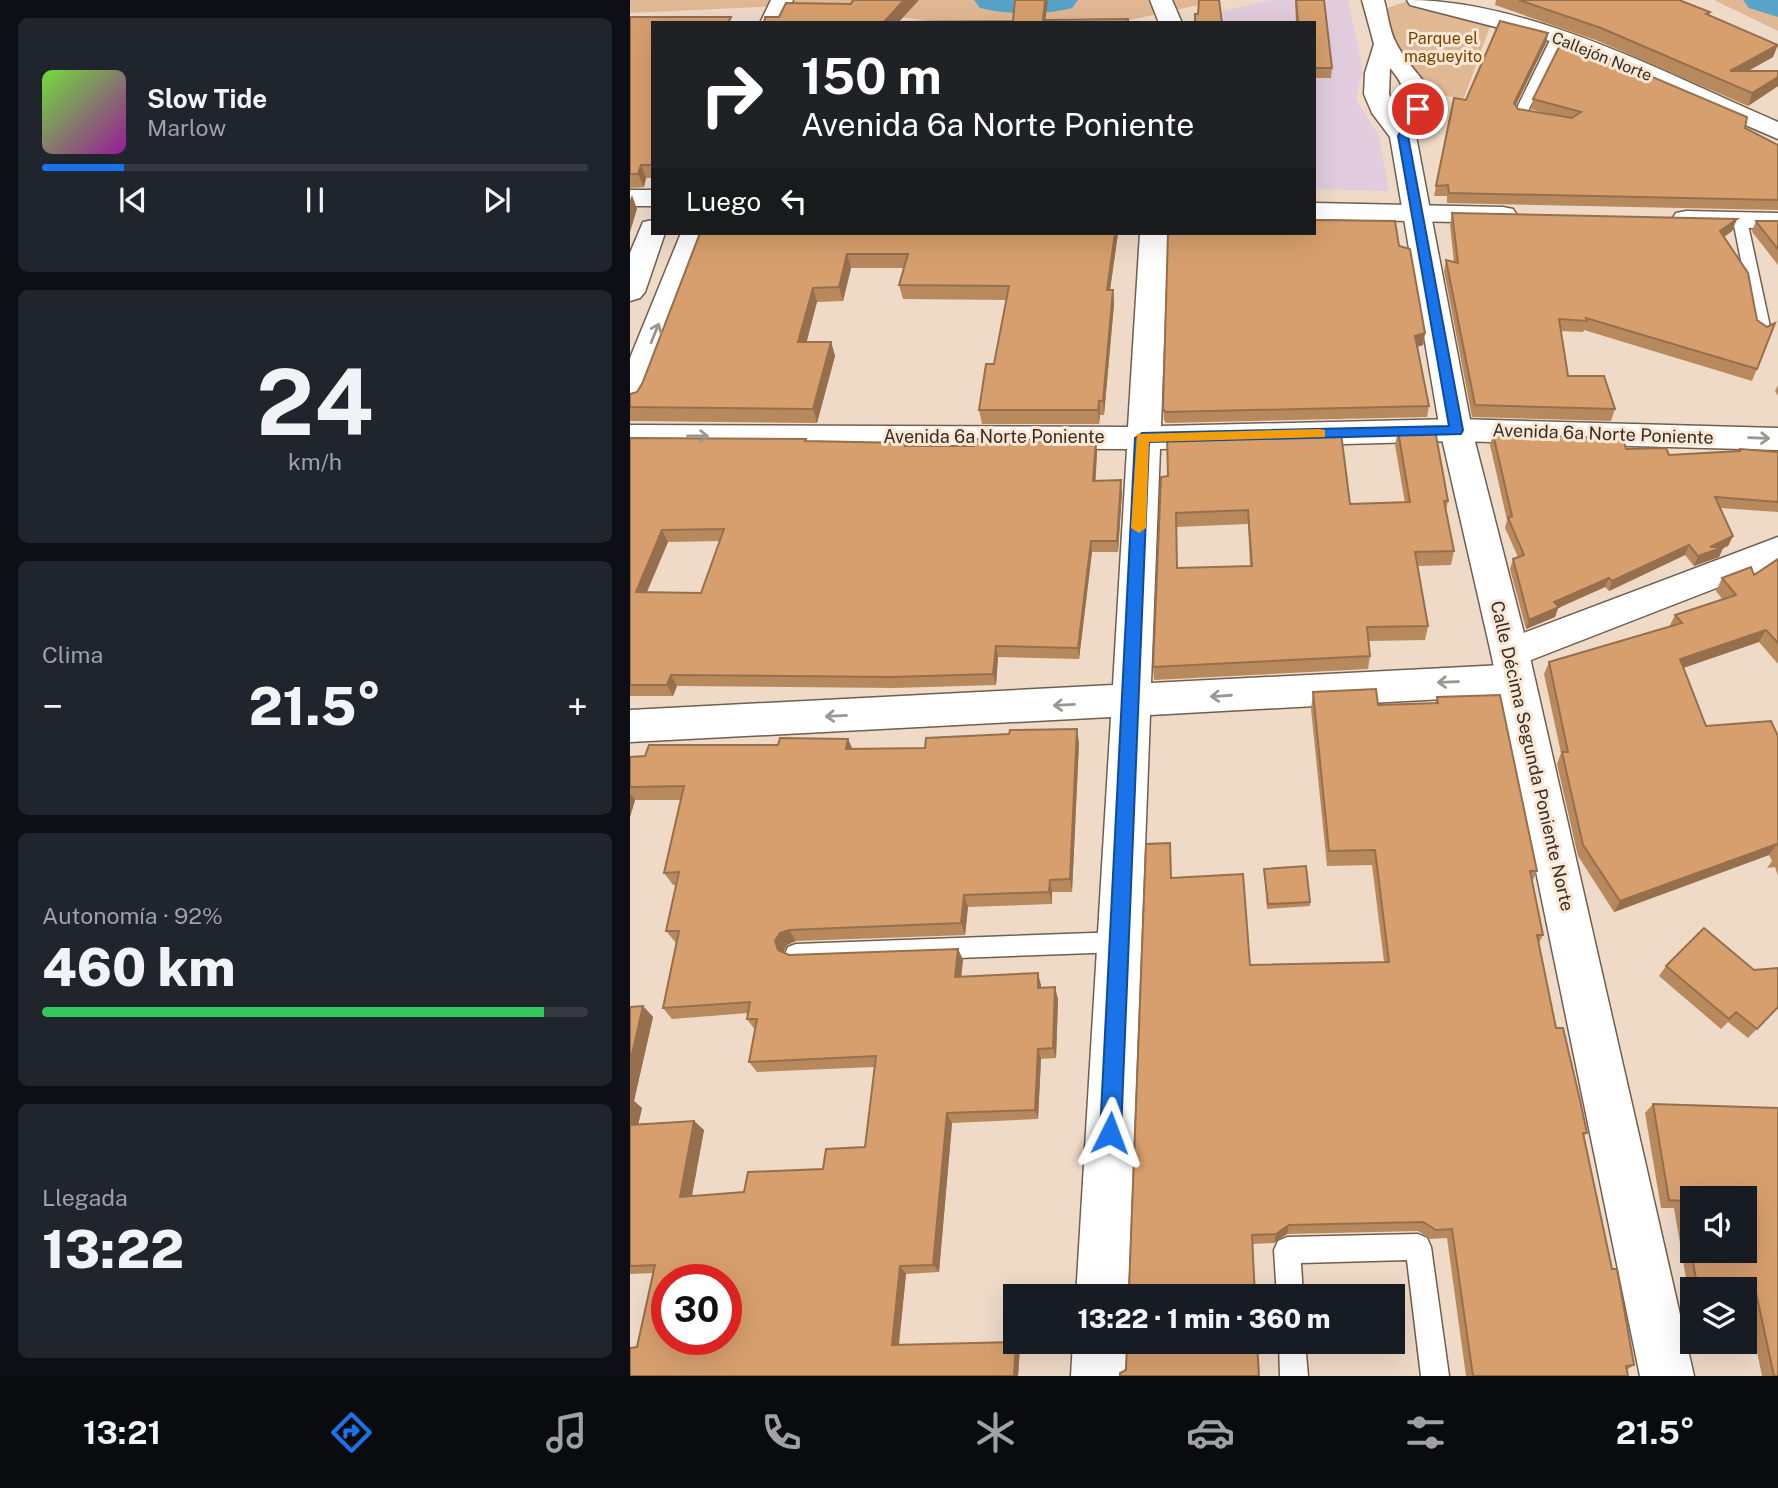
<!DOCTYPE html>
<html lang="es">
<head>
<meta charset="utf-8">
<style>
  body { margin:0; font-family:"Public Sans",sans-serif; background:#20242c; color:#f1f3f6; height:100vh; display:flex; flex-direction:column; font-size:26px; white-space:nowrap }
  * { box-sizing:border-box; margin:0 }
  p { font-size:23px; color:#9ea1a6 }
  .icon { flex:none; width:38px; height:38px; fill:none; stroke:currentColor; stroke-width:2; stroke-linecap:round; stroke-linejoin:round }
  .map { position:relative; flex:1; overflow:hidden }
  .side { display:flex; flex-direction:column; gap:18px; padding:18px; background:#0d0f14; width:630px }
  .side>* { flex:none }
  .hud { position:absolute; left:21px; top:21px; width:665px; height:214px; border-radius:0px; box-shadow:0 7px 28px #0002; background:#202124; color:#fff; overflow:hidden }
  .tools { position:absolute; left:1050px; top:1186px; display:grid; gap:14px }
  .tools a { display:grid; place-items:center; width:77px; height:77px; border-radius:0px; background:#171b24; box-shadow:0 7px 28px #0002; font-size:35px }
  .speed { position:absolute; left:21px; top:1264px; display:flex; gap:14px; font-size:35px; font-weight:700; text-align:center }
  .speed>* { display:grid; place-content:center; width:91px; height:91px; border-radius:50%; background:#171b24; box-shadow:0 7px 28px #0002; line-height:1 }
  .speed .limit { border:10px solid #d22; background:#fff; color:#111 }
  .pin { position:absolute; display:grid; place-items:center; width:60px; height:60px; color:#fff; margin:-30px; border:4px solid #fff; border-radius:50%; box-shadow:0 2px 7px #0007 }
  .me { position:absolute; width:77px; margin:-38px; rotate:3deg; stroke-linejoin:round; filter:drop-shadow(0 0 5px #0008) }
  .turn { display:flex; align-items:center; gap:24px; height:147px; padding:0 35px; font-size:32px }
  .turn .icon { width:91px; height:91px; stroke-width:2.5 }
  .turn b { display:block; font-size:49px; line-height:60px }
  .then { display:flex; align-items:center; height:66px; padding:0 35px; background:#0003; gap:14px; font-size:26px }
  .big { font-size:52px; font-weight:800; line-height:1.1 }
  .side .widget { flex:1; display:flex; flex-direction:column; justify-content:center; gap:10px; min-width:0; padding:0 24px; border-radius:10px; background:#20242c }
  .side .dial { align-items:center; gap:0 }
  .dial b { font-size:91px; line-height:1 }
  .song { display:flex; align-items:center; gap:21px }
  .cover { width:84px; height:84px; border-radius:10px; background:linear-gradient(135deg,hsl(100 70% 55%),hsl(300 70% 35%)) }
  .played { height:7px; border-radius:4px; background:linear-gradient(90deg,#1a73e8 15%,#363941 15%) }
  .keys { display:flex; justify-content:space-around; direction:ltr }
  .heat { display:flex; justify-content:space-between; align-items:center; font-size:38px; direction:ltr }
  .charge { height:10px; border-radius:5px; background:linear-gradient(90deg,#34c759 92%,#363941 0) }
  .trip { position:absolute; left:373px; top:1284px; width:402px; height:70px; border-radius:0px; background:#171b24; box-shadow:0 7px 28px #0002; font-weight:800; line-height:70px; text-align:center }
  .menu { display:flex; height:112px; justify-content:space-around; align-items:center; background:#090b0e; color:#9ea1a6 }
  .menu .icon { width:49px; height:49px }
  .menu .current { color:#1a73e8 }
  .menu b { font-size:32px; color:#f1f3f6 }
  main { display:flex; flex:1; min-height:0 }
  .map>svg:first-child { display:block }
  .education { fill:#e1cddd }
  .green { fill:#e1b894 }
  .lines { fill:none; stroke-linecap:round; stroke-linejoin:round }
  .river { fill:#57a3c9; fill-rule:evenodd }
  .service-casing { stroke:#705e4e; stroke-width:3 }
  .minor-casing { stroke:#705e4e; stroke-width:3 }
  .tertiary-casing { stroke:#705e4e; stroke-width:3 }
  .secondary-casing { stroke:#705e4e; stroke-width:3 }
  .service { fill:#fff; fill-rule:evenodd }
  .minor { fill:#fff; fill-rule:evenodd }
  .tertiary { fill:#fff; fill-rule:evenodd }
  .secondary { fill:#fff; fill-rule:evenodd }
  .wall { fill:#b9895e; fill-rule:evenodd }
  .shaded-wall { fill:#966f4c }
  .building { fill:#d79f6d; stroke:#966f4c; stroke-width:2; fill-rule:evenodd }
  .oneway { stroke:#9a9692 }
  .route { fill:#1a73e8; stroke:#114b97; stroke-width:2 }
  .slow { fill:#f59e0b }
  .labels { text-anchor:middle; stroke-width:6; stroke-linejoin:round; paint-order:stroke }
  .far-park-label { font-size:16px; fill:#754200; stroke:#fce7d5 }
  .far-street-label { font-size:16px; fill:#352d26; stroke:#fce7d5 }
  .street-label { font-size:18px; fill:#352d26; stroke:#fce7d5 }
</style>
</head>
<body>
<main>
<section class="side">
<div class="widget">
<div class="song"><i class="cover"></i><div><b>Slow Tide</b><p>Marlow</p></div></div>
<div class="played"></div>
<div class="keys"><svg class="icon" aria-label="previous" viewBox="0 0 24 24"><path d="M18 5L8 12l10 7zM5 5v14"/></svg><svg class="icon" aria-label="pause" viewBox="0 0 24 24"><path d="M8 5v14M16 5v14"/></svg><svg class="icon" aria-label="next" viewBox="0 0 24 24"><path d="M6 5l10 7-10 7zM19 5v14"/></svg></div>
</div>
<div class="widget dial"><b>24</b><p>km/h</p></div>
<div class="widget"><p>Clima</p>
<div class="heat"><a>−</a><b class="big">21.5°</b><a>+</a></div>
</div>
<div class="widget"><p>Autonomía · 92%</p><b class="big">460 km</b><div class="charge"></div></div>
<div class="widget"><p>Llegada</p><b class="big">13:22</b></div>
</section>
<div class="map">
<svg width="1148" height="1376" viewBox="0 0 1148 1376">
  <rect width="100%" height="100%" fill="#efdac8"/>
  <!-- education -->
  <path class="education" d="M641,0H718L733,69L726,99L749,136L759,191L684,189V23H564V18Z"/>
  <!-- green -->
  <g class="green">
    <path d="M0,0H591L486,23H314L211,9L149,6L0,13Z"/>
    <path d="M1084,0H1148V31Z"/>
    <path d="M778,1L862,21L834,98L798,94L763,46L753,14L757,8Z"/>
  </g>
  <g class="lines">
    <!-- river -->
    <g class="river">
      <path d="M344,0H448L442,8C415,15 377,15 350,8Z"/>
      <path d="M1113,0H1148V17L1119,8Z"/>
    </g>
    <defs>
      <g id="service">
        <path d="M928,33L934,36L898,111L916,117L910,121L886,117L884,114L922,36Z"/>
        <path d="M1110,216L1117,220L1141,331L1133,336L1125,331L1103,220Z"/>
        <path d="M490,932L498,935L501,942L498,949L490,952L166,964L158,961L155,954L158,947L166,944Z"/>
        <path d="M788,1234L797,1238L801,1247L819,1376H791L777,1260L671,1263L673,1297H647L644,1250L648,1241L657,1237Z"/>
        <path d="M649,1342H675L678,1376H650Z"/>
      </g>
      <g id="minor">
        <path d="M141,0H163L153,23H130Z"/>
        <path d="M777,0C900,0 1036,74 1148,122V139L920,41L780,5Z"/>
        <path d="M510,233H538L531,426L826,419L1148,428V450L826,441L530,449L521,683L873,665L867,663L861,653L867,643L1148,537V564L888,665L900,669L905,680L900,691L886,695L520,715L498,1297H446L481,717L0,742V710L483,685L497,449L0,447V425L498,427Z"/>
        <path d="M443,1342H497L495,1376H441Z"/>
      </g>
      <g id="tertiary">
        <path d="M732,0H754C758,14 759,30 766,43C790,88 815,80 786,136L842,430L899,653L1064,1376H1010L861,653L810,430L760,137L742,113L734,94L735,73L744,44ZM760,68C774,85 779,95 770,117L759,94Z"/>
        <path d="M23,220V233H35L15,292L10,298L0,301V253L13,222Z"/>
        <path d="M51,233H79L16,397L11,404L0,407V358Z"/>
      </g>
      <g id="secondary">
        <path d="M520,0H542L552,23H529Z"/>
        <rect x="0" y="190" width="23" height="16"/>
        <path d="M684,203L873,207L883,209L887,215L883,221L873,223L684,219Z"/>
        <path d="M1056,211L1148,213V229L1046,225L1042,219L1046,213Z"/>
      </g>
    </defs>
    <!-- service casing -->
    <use href="#service" class="service-casing"/>
    <!-- minor casing -->
    <use href="#minor" class="minor-casing"/>
    <!-- tertiary casing -->
    <use href="#tertiary" class="tertiary-casing"/>
    <!-- secondary casing -->
    <use href="#secondary" class="secondary-casing"/>
    <!-- service -->
    <use href="#service" class="service"/>
    <!-- minor -->
    <use href="#minor" class="minor"/>
    <!-- tertiary -->
    <use href="#tertiary" class="tertiary"/>
    <!-- secondary -->
    <use href="#secondary" class="secondary"/>
  </g>
  <!-- wall -->
  <g class="wall">
    <path d="M665,0H694L702,68L701,78H685L684,91V23H666Z"/>
    <path d="M866,0H1049L1080,12L1079,16L1143,57L1118,71H1148V86L1118,106L968,41L865,5Z"/>
    <path d="M0,17L23,23V178H16L14,187L0,188Z"/>
    <path d="M918,33L916,43L885,105L888,109L922,115L901,109L903,99L1115,128L1148,145V210L817,203V196H804L806,186L836,100Z"/>
    <path d="M822,213L1107,219L1102,231L1094,237L1127,369L1122,381L954,330L953,332L930,331L938,376L985,409L981,421L842,417L814,271L816,260L824,262L820,225Z"/>
    <path d="M1126,221H1148V265L1123,233L1122,231Z"/>
    <path d="M70,233H488L480,290H483L484,304L474,415H470L469,424H352L349,410L364,364L376,300L273,299L269,285L274,268H221L213,301L187,302L176,342H201L205,356L187,423L0,421V394L7,392L12,384Z"/>
    <path d="M769,246L795,333L793,345L787,347L799,406L797,417L536,423L534,420L533,409Z"/>
    <path d="M1148,385V396L1145,391Z"/>
    <path d="M768,431L818,501L816,511L824,551L821,565L788,566L798,626L795,640L738,641L740,656L738,669L524,680L523,667L531,477L720,504L775,503L765,445ZM618,524L620,566L547,568L546,527Z"/>
    <path d="M863,434L1039,455L1109,451L1110,449L1148,452V512L1090,508L1103,536L1098,546L1093,548L1089,557L1064,566L1055,555L979,591L975,587L928,608L925,617L896,629L880,569L883,559L888,557L875,528L877,520L860,445Z"/>
    <path d="M0,438L177,441L277,446L467,452L465,481L492,492L488,552H462L449,659L368,657L366,685L264,688L47,686L43,696H0ZM90,541L71,593L17,592L38,542Z"/>
    <path d="M1148,559V664L1129,642L1053,668L1076,726L1148,736V876L1145,867L1137,868L1142,861L1139,855L984,912L948,856L927,764L931,753L914,674L919,662L1039,627L1045,615L1092,599L1086,591L1092,578L1124,575Z"/>
    <path d="M683,692L748,705L805,703L807,697L907,871L902,882L913,935L909,943L926,1028L957,1133L954,1136L982,1269L1004,1365L997,1370L998,1376H836L817,1238L800,1239L788,1231L657,1234L644,1243L623,1244L499,1289L541,878L620,965L754,962L742,865L697,866L681,709Z"/>
    <path d="M449,743L442,892H422V904L338,907L335,935L166,941L157,945L153,952L159,955L328,949L333,960L331,977L411,985V988L428,999L426,1058L411,1059L408,1119L322,1123L309,1272L276,1274L269,1345L387,1342L390,1347L388,1376H0L23,1273L0,1274V1007L13,1006L23,1017L4,1101L12,1108L8,1124L64,1121L74,1130L62,1196L114,1192L193,1169L235,1147L245,1067L127,1072L119,1062L125,1030L117,1019L118,1013L42,1019L33,1008L47,943H46L36,931L46,885H43L34,873L51,800H5L0,817V757Z"/>
    <path d="M634,869L680,902V906L637,909Z"/>
    <path d="M1036,966L1124,970L1148,1007L1118,1038L1098,1022L1091,1029L1029,976Z"/>
    <path d="M1023,1104L1148,1108V1376H1132L1116,1299H1115V1290H1062V1296H1059L1044,1208H1031L1015,1113Z"/>
  </g>
  <!-- shaded-wall -->
  <g class="shaded-wall">
    <path d="M274,0H289L268,23L254,22Z"/>
    <path d="M415,0H418L415,23H413Z"/>
    <path d="M918,33L916,43L882,113L884,103Z"/>
    <path d="M1148,45L1143,57L1098,82L1100,71Z"/>
    <path d="M1148,77V86L1118,106L1122,93Z"/>
    <path d="M11,165L16,178L14,187L8,174Z"/>
    <path d="M2,195L7,209L0,232V200Z"/>
    <path d="M1107,219L1102,231L1086,243L1090,231Z"/>
    <path d="M485,233H488L478,304L477,290Z"/>
    <path d="M217,254L221,268L213,301L209,287Z"/>
    <path d="M183,288L187,302L173,356L168,342Z"/>
    <path d="M483,290L484,304L474,415L473,401Z"/>
    <path d="M795,333L793,345L783,348L785,336Z"/>
    <path d="M201,342L205,356L187,423L183,409Z"/>
    <path d="M469,401L470,415L469,424L468,410Z"/>
    <path d="M466,440L467,452L465,492L463,481Z"/>
    <path d="M491,480L492,492L488,552L487,541Z"/>
    <path d="M32,530L38,542L12,603L6,592Z"/>
    <path d="M1103,536L1098,546L1093,548L1089,557L1064,566L1068,556L1080,547Z"/>
    <path d="M461,541L462,552L449,659L448,648Z"/>
    <path d="M1059,545L1055,555L979,591L982,581Z"/>
    <path d="M979,578L975,587L928,608L925,617L896,629L899,620L924,602Z"/>
    <path d="M1136,630L1129,642L1044,671L1050,659Z"/>
    <path d="M366,646L368,657L366,685L363,674Z"/>
    <path d="M41,675L47,686L43,696L37,685Z"/>
    <path d="M447,729L449,743L442,892L440,879Z"/>
    <path d="M218,739L224,752L216,749Z"/>
    <path d="M0,793L5,800L0,817Z"/>
    <path d="M1147,844L1139,855L984,912L990,901Z"/>
    <path d="M420,880L422,892V904L419,892Z"/>
    <path d="M334,895L338,907L335,935L331,923Z"/>
    <path d="M159,930L166,941L157,945L153,953L148,950L145,941L150,933Z"/>
    <path d="M328,949L333,960L330,988L325,977Z"/>
    <path d="M408,973L411,985V999L408,988Z"/>
    <path d="M425,987L428,999L426,1058L423,1048Z"/>
    <path d="M13,1006L23,1017L4,1101L12,1108L6,1134L0,1129V1063Z"/>
    <path d="M408,1049L411,1059L408,1119L405,1110Z"/>
    <path d="M317,1113L322,1123L309,1272L303,1265Z"/>
    <path d="M64,1121L74,1130L60,1205L50,1197Z"/>
    <path d="M659,1225L657,1234L644,1243L646,1234Z"/>
    <path d="M270,1266L276,1274L268,1351L262,1345Z"/>
    <path d="M387,1342L390,1347L388,1376H384Z"/>
  </g>
  <!-- building -->
  <g class="building">
    <path d="M223,0H274L254,22L383,21L385,0H415L413,20L498,19V23H134L135,17H149L156,3L221,4Z"/>
    <path d="M569,0H589L592,23H565V14H568Z"/>
    <path d="M666,0H694L702,68H684V23H668Z"/>
    <path d="M889,0H1049L1080,12L1076,14L1148,45L1100,71H1148V77L1122,93L971,28Z"/>
    <path d="M0,17H101L98,23H23V165H11L8,174H0Z"/>
    <path d="M870,21L918,33L884,103L888,109L942,118L951,112L903,99L933,39L1117,117L1115,128L1148,145V200L819,193L818,185L806,186L824,98L836,100Z"/>
    <path d="M822,213L1107,219L1090,231L1118,273L1127,320L1137,327L1145,323L1127,369L956,318L957,321L929,319L938,376H974L985,409L845,405L816,260L828,263Z"/>
    <path d="M684,220L765,221L769,246L780,249L795,333L785,336L799,406L536,412L533,409L538,233H684Z"/>
    <path d="M1126,221H1148V249L1127,223Z"/>
    <path d="M70,233H485L477,290H483L473,401H469L468,410H349L356,364H364L379,286L269,285L278,254H217L209,287L183,288L168,342H201L183,409L0,407V394L7,392L12,384Z"/>
    <path d="M805,430L818,501H814L824,551L785,552L798,626L737,627L740,656L523,667L531,477L538,476L537,437L711,433L720,504L780,502L768,431ZM618,510L622,566L547,568L546,513Z"/>
    <path d="M863,434L993,438L996,449L1036,448L1039,455L1110,451V449L1148,452V502L1085,497L1103,536L1080,547H1094L1068,556L1059,545L982,581L979,578L924,602L929,607L899,620L883,559L894,555L878,518L882,516Z"/>
    <path d="M0,438L176,439L175,441L276,443L275,446H344L345,439L466,440L463,481L491,480L487,541H461L448,648L366,646L363,674L261,677L41,675L37,685H0ZM94,529L71,593L6,592L32,530Z"/>
    <path d="M1148,559V643L1136,630L1050,659L1076,726L1141,721L1148,736V845L1147,844L990,901L953,845L932,752H938L919,662L1052,623L1045,615L1106,595L1092,578L1121,567L1124,575Z"/>
    <path d="M746,689L748,705L808,703L807,697L870,695L907,871H900L913,935H907L926,1028H933L950,1100L957,1133H953L982,1269H987L1004,1365L996,1366L998,1376H843L822,1229L806,1230L793,1222L659,1225L646,1234L622,1235L625,1297H491V1292L499,1289L516,844L540,843L541,878L613,874L620,965L759,962L745,850L699,851L683,692Z"/>
    <path d="M447,729L440,879L420,880L419,892L334,895L331,923L159,930L150,933L145,941L148,950L159,955L328,949L325,977L408,973V988L425,987L423,1048L408,1049L405,1110L317,1113L303,1265L270,1266L262,1345L385,1342H386L384,1376H0V1348L7,1347L25,1265L0,1266V1125L64,1121L50,1197L114,1192L118,1172L193,1169L196,1149L235,1147L246,1056L119,1062L127,1019H117L120,1002L33,1008L49,931H36L49,872L34,873L54,786L0,787V757L15,756L19,745H148L150,738L218,739L216,749L295,748L296,738L379,734L380,730ZM37,1279H96V1339H37Z"/>
    <path d="M676,866L680,902L638,904L634,869Z"/>
    <path d="M1074,928L1124,970L1148,968V1007L1127,1029L1106,1012L1099,1019L1036,966Z"/>
    <path d="M13,1006L0,1063V1007Z"/>
    <path d="M1023,1104L1148,1108V1376H1144L1126,1293L1115,1292V1290H1068L1052,1201L1039,1200ZM1062,1199H1115V1251H1062Z"/>
    <path d="M497,1342H627L629,1376H490V1373L496,1370Z"/>
  </g>
  <!-- one-way arrows -->
  <defs><path id="oneway-shaft" d="M-6 0H5M1.5-3L5.5 0L1.5 3" fill="none" stroke-width="1.6" stroke-linecap="round" stroke-linejoin="round" transform="scale(1.75)"/></defs>
  <g class="oneway">
    <use href="#oneway-shaft" transform="translate(25 333) rotate(-68)"/>
    <use href="#oneway-shaft" transform="translate(68 436)"/>
    <use href="#oneway-shaft" transform="translate(1129 438) rotate(2)"/>
    <use href="#oneway-shaft" transform="translate(818 682) rotate(178)"/>
    <use href="#oneway-shaft" transform="translate(591 696) rotate(176)"/>
    <use href="#oneway-shaft" transform="translate(434 705) rotate(177)"/>
    <use href="#oneway-shaft" transform="translate(206 716) rotate(177)"/>
  </g>
  <!-- route -->
  <path class="route" d="M788,106L794,109L778,136L833,430L831,434L519,442L491,1133L488,1140L480,1143L473,1140L470,1133L505,438L512,433L819,426L768,136L785,107Z"/>
  <!-- slow -->
  <path class="slow" d="M690,429L695,430V437L519,442L516,528L509,533L501,528L507,434Z"/>
  <g class="labels">
    <!-- far-park labels -->
    <g class="far-park-label">
      <text x="813" y="44">Parque el<tspan x="813" dy="18">magueyito</tspan></text>
    </g>
    <!-- far-street labels -->
    <g class="far-street-label">
      <text transform="translate(972 56) rotate(22)" y="6">Callejón Norte</text>
    </g>
    <!-- street labels -->
    <g class="street-label">
      <text transform="translate(973 434) rotate(2)" y="6">Avenida 6a Norte Poniente</text>
      <text x="364" y="443">Avenida 6a Norte Poniente</text>
      <text transform="translate(902 756) rotate(77)" y="6">Calle Décima Segunda Poniente Norte</text>
    </g>
  </g>
</svg>
<div class="tools">
<a><svg class="icon" aria-label="sound" viewBox="0 0 24 24"><path d="M4 9h4l5-4v14l-5-4H4zM17 9q2 3 0 6"/></svg></a>
<a><svg class="icon" aria-label="layers" viewBox="0 0 24 24"><path d="M12 4l9 5-9 5-9-5zM3 14l9 5 9-5"/></svg></a>
</div>
<div class="speed"><div class="limit">30</div></div>
<div class="pin" style="left:788px;top:109px;background:#d93025"><svg class="icon" aria-label="arrive" viewBox="0 0 24 24"><path d="M6 21V4h12l-3 4 3 4H6"/></svg></div>
<svg class="me" style="left:480px;top:1133px" viewBox="-20 -20 40 40"><path d="M0-17L14 15 0 8-14 15z" fill="#1a73e8" stroke="#fff" stroke-width="4"/></svg>
<div class="trip">13:22 · 1 min · 360 m</div>
<div class="hud">
<div class="turn"><svg class="icon" aria-label="right" viewBox="0 0 24 24"><path d="M7 20v-9h11M14 6l5 5-5 5"/></svg><div><b>150 m</b>Avenida 6a Norte Poniente</div></div>
<div class="then">Luego<svg class="icon" aria-label="left" viewBox="0 0 24 24"><path d="M17 20v-9H6M10 6l-5 5 5 5"/></svg></div>
</div>
</div>
</main>
<nav class="menu">
<b>13:21</b>
<svg class="icon current" aria-label="directions" viewBox="0 0 24 24"><path d="M12 3l9 9-9 9-9-9zM9 14v-3h6M13 9l2 2-2 2"/></svg>
<svg class="icon" aria-label="music" viewBox="0 0 24 24"><path d="M9 18V5l10-2v13"/><circle cx="6" cy="18" r="3"/><circle cx="16" cy="16" r="3"/></svg>
<svg class="icon" aria-label="phone" viewBox="0 0 24 24"><path d="M5 4h4l2 5-3 2q2 4 5 5l2-3 5 2v4C11 20 4 13 5 4z"/></svg>
<svg class="icon" aria-label="climate" viewBox="0 0 24 24"><path d="M12 3v18M4 7l16 10M4 17L20 7"/></svg>
<svg class="icon" aria-label="car" viewBox="0 0 24 24"><path d="M5 17H2v-5l4-1 3-4h7l3 4 3 1v5h-3M9 17h6M6 11h13"/><circle cx="7" cy="17" r="2"/><circle cx="17" cy="17" r="2"/></svg>
<svg class="icon" aria-label="filters" viewBox="0 0 24 24"><path d="M4 7h16M4 17h16"/><circle cx="9" cy="7" r="2"/><circle cx="15" cy="17" r="2"/></svg>
<b>21.5°</b>
</nav>
</body>
</html>
